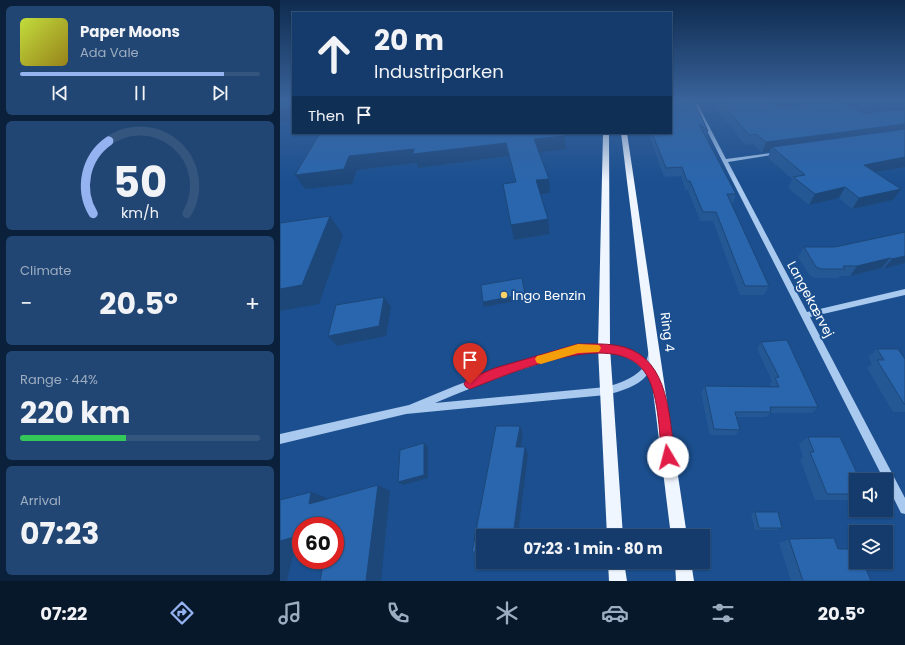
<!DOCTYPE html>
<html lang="en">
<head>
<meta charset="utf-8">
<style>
  body { margin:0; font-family:Poppins,sans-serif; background:#214673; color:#f1f3f6; height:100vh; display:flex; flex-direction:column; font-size:15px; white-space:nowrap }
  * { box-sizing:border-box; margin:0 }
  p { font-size:13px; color:#9dadc1 }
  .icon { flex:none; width:22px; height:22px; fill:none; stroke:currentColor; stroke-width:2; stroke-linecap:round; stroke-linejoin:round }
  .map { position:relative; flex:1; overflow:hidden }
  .panel { display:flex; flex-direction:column; gap:6px; padding:6px; background:#0b203b; width:280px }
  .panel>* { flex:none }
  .guide { position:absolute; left:12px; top:12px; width:380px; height:122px; border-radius:0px; box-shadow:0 1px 3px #0004,0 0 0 1px #33557e; background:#143b6b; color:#f1f3f6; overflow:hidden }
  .buttons { position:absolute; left:569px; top:473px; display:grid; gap:8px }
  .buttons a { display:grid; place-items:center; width:44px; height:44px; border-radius:0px; background:#143b6b; box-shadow:0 1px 3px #0004,0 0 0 1px #33557e; font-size:20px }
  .speed { position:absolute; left:12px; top:517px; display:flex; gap:8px; font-size:20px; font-weight:700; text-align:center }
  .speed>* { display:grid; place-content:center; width:52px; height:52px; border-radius:50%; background:#143b6b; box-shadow:0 1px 3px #0004,0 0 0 1px #33557e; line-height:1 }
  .speed .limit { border:6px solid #d22; background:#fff; color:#111 }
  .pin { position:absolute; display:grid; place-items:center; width:34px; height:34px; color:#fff; margin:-41px -17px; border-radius:50% 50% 50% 0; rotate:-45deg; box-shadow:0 0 4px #0007 }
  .pin .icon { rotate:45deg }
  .me { position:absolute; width:44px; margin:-22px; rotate:352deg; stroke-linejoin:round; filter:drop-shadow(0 0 3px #0008) }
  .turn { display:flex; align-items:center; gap:14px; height:84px; padding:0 16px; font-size:18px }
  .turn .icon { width:52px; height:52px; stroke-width:2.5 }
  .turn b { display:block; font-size:28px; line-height:34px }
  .then { display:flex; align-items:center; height:38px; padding:0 16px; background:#0003; gap:8px; font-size:15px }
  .big { font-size:30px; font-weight:700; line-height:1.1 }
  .panel .card { flex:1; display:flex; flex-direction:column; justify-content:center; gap:6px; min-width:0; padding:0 14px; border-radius:6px; background:#214673 }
  .panel .dial { align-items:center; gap:0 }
  .dial svg { height:104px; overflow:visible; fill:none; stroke:#33557e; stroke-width:7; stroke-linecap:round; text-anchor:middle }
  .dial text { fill:#f1f3f6; stroke:none }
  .song { display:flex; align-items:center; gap:12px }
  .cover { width:48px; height:48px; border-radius:6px; background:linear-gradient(135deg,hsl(70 70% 55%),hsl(50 70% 35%)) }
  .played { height:4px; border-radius:2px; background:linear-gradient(90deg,#95b2f1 85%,#33557e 85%) }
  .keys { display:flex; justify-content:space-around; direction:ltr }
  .heat { display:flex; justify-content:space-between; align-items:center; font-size:22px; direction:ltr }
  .charge { height:6px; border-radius:3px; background:linear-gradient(90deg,#34c759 44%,#33557e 0) }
  .trip { position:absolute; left:196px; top:529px; width:234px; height:40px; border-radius:0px; background:#143b6b; box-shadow:0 1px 3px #0004,0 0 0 1px #33557e; font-weight:700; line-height:40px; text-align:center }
  .tab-bar { display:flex; height:64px; justify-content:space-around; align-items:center; background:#08182b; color:#9dadc1 }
  .tab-bar .icon { width:28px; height:28px }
  .tab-bar .selected { color:#95b2f1 }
  .tab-bar b { font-size:18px; color:#f1f3f6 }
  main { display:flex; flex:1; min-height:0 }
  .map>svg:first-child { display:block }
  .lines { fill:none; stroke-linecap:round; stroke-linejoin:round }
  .minor { fill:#a9c9ee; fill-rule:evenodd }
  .major { fill:#f0f6ff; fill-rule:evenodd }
  .wall { fill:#245895 }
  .shaded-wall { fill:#1d4779 }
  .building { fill:#2a66ad; stroke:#1d4779 }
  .route { fill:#e11d48; stroke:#92132f }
  .slow { fill:#f59e0b }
  .poi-dot { fill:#ffd166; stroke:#1b4f8f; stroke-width:1.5 }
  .labels { text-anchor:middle; stroke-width:4; stroke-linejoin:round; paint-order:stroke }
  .poi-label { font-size:13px; fill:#fff; stroke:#1b4f8f; text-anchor:start }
  .street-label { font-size:13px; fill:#fff; stroke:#1b4f8f }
</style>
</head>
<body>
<main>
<section class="panel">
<div class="card">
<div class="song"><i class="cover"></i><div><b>Paper Moons</b><p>Ada Vale</p></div></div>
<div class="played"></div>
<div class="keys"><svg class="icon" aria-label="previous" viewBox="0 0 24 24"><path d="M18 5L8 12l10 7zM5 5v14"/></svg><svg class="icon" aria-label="pause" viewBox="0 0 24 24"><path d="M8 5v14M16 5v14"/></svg><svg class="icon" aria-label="next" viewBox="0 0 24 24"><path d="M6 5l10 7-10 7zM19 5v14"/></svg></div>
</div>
<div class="card dial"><svg viewBox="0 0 100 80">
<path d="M14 69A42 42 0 1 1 86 69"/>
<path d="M14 69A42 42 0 0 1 26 13" stroke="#95b2f1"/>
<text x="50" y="56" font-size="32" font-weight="700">50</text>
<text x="50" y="72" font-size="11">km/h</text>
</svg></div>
<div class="card"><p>Climate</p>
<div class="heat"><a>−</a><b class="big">20.5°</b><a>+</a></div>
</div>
<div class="card"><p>Range · 44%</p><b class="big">220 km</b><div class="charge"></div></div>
<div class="card"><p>Arrival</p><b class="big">07:23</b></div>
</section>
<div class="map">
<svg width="625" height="581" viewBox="0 0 625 581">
  <rect width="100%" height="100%" fill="#1b4f8f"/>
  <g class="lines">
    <!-- minor -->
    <g class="minor">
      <path d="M412,101H416L446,159L498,152L500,153L498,154L448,162L527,312L625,289V295L530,317L625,498V514L621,513L606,483V480H604Z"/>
      <path d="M309,345C330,345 350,348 366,362L369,352L372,351L375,352L376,355L371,368L379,382L378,385L375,386L372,385L367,375C357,387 341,391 326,395L126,414L0,444V434L129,405L175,386L225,367L288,348ZM309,351C328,352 349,354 362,369C352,379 340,383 326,387L155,403C188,389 221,376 256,365C274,359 290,353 309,351Z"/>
    </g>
    <!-- major -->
    <g class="major">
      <path d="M323,133H329L330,348L343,536H327L318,348Z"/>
      <path d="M341,133H347L407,536H391Z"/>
      <path d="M328,562H344L347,581H329Z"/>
      <path d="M395,562H411L414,581H396Z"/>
    </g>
  </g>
  <!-- wall -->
  <g class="wall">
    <path d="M391,101L428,131L427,138L456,194L453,203H451L489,286L484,295H460L433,221H420L408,190H405L401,176L384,177L368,133H391Z"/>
    <path d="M430,101H492L497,107L625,167L595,172L613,200L572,209L559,198L529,205L508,188L512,179L488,158L490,151L482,153L473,144L465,145Z"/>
    <path d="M40,133L286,149L259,152L270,193L261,195L268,219L270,234L234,240L235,182L229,156L138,168L137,163L77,170L72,184L25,189Z"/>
    <path d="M625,232V263L603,269L602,268L570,276H560L558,278H535L530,276L518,257L524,247H555Z"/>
    <path d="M481,342L538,407L532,413H490L486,417H456L460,430L455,435H430L421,393L425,386L491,387L490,384L492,381L477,349Z"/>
    <path d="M597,349L625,359V412H613L587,368L592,364L588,357Z"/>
    <path d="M240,426L243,433L241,447H245L248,454L238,536H203V555H198L192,552Z"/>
    <path d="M528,437L576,480V499L574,500H535L520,459L523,457L519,444Z"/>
    <path d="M475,512L502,528L497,530H475L471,514Z"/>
    <path d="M509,539L558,549L591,581H511L499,543Z"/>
  </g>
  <!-- shaded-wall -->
  <g class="shaded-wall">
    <path d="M13,107V120L0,122V108Z"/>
    <path d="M625,124V133L492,147L490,151L482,153L486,142Z"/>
    <path d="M285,136L286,149L256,153L254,139Z"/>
    <path d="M226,143L229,156L138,168L137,163L77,170L72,184L25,189L15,175L69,156L134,149Z"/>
    <path d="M625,157V167L578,175L584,165Z"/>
    <path d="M269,179L270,193L258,195L256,180Z"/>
    <path d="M565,187L559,198L529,205L535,194Z"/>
    <path d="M621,189L613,200L572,209L579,198Z"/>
    <path d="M50,216L63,235L39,304L0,311V289Z"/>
    <path d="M268,219L270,234L234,240L231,225Z"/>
    <path d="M625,256V263L603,269L612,259Z"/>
    <path d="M610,258L602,268L570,276L577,266Z"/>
    <path d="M242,278L246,299L204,307L203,302Z"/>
    <path d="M104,297L111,307L106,336L57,346L48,336Z"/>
    <path d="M240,426L243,433L240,454L236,447Z"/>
    <path d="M144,443L148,447V478L123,485L118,482Z"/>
    <path d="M245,447L248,454L238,536H233Z"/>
    <path d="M98,485L110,491L101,581H86Z"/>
    <path d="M31,492L47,498L45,509L29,504Z"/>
    <path d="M21,535V544L15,546L7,581H0V541Z"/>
  </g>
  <!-- building -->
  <g class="building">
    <path d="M0,101H13V107L0,108Z"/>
    <path d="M391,101H414L428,131L419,124L456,194H447L489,286H465L436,212H423L410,181H407L402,167L386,168L372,133H391Z"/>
    <path d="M440,101H492L497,107L561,101L584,113L625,109V124L486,142L476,134L469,135Z"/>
    <path d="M625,129V157L584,165L621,189L579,198L565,187L535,194L513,177L525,175L492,147Z"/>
    <path d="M40,133H284L285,136L254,139L269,179L256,180L268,219L231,225L223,184L236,182L226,143L133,154L134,149L69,156L64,169L15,175Z"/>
    <path d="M50,216L22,285L0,289V223Z"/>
    <path d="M625,232V256L612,259L610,258L577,266H563L565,269H541L536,267L524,247H555Z"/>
    <path d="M242,278L245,294L203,302L201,285Z"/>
    <path d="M104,297L99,326L48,336L56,305Z"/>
    <path d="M507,340L538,407H490L491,412H455L460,430L434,429L425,386L499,387L495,378L499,377L481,342Z"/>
    <path d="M597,349H618L625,359V404H624L597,360H604Z"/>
    <path d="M216,426H240L236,447H245L233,536H203V552H192Z"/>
    <path d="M528,437H560L580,480H576V494H547L530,452H534Z"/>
    <path d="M144,443V475L118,482L120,450Z"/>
    <path d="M98,485L86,581H40L44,560H55V526H21V535L0,541V500L31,492L29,504Z"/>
    <path d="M475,512H498L502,528H479Z"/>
    <path d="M554,538L558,549H576V562H583L591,581H523L509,539Z"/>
  </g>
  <!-- sky -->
  <linearGradient id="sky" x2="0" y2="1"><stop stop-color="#0f2b4f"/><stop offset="0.55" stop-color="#39639b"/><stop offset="1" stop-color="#39639b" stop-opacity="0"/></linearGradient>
  <rect width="625" height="182" fill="url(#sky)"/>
  <!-- route -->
  <path class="route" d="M298,344C313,344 329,343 344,347C390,360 389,419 395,457L393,462L388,464L384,462L382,457C379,433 379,391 364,371C332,328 229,374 190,389L186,387L184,384L186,380L215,368Z"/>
  <!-- slow -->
  <path class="slow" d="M298,344L319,345L321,348L319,352L298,353L261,364L257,363L255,359L257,356L261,355Z"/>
  <!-- markers -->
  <circle class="poi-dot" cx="224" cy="295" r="4"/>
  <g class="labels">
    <!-- poi labels -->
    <g class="poi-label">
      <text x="232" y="300">Ingo Benzin</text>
    </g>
    <!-- street labels -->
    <g class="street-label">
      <text transform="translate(531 299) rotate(62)" y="5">Langekærvej</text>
      <text transform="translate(388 332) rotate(83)" y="5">Ring 4</text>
    </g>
  </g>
</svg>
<div class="buttons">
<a><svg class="icon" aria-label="sound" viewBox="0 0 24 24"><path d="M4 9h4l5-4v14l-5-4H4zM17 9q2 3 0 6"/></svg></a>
<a><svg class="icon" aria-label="layers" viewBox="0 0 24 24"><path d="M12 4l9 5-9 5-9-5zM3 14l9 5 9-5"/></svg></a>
</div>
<div class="speed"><div class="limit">60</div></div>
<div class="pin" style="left:190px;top:384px;background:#d93025"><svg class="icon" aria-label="arrive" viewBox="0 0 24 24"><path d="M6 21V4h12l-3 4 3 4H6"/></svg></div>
<svg class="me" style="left:388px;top:457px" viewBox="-20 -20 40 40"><circle r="19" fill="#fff"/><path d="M0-13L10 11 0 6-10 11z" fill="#e11d48"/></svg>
<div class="trip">07:23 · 1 min · 80 m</div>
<div class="guide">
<div class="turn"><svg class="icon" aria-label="ahead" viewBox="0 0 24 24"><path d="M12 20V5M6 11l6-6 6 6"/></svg><div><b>20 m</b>Industriparken</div></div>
<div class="then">Then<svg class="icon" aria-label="arrive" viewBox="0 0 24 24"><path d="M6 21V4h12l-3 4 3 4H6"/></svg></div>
</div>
</div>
</main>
<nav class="tab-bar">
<b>07:22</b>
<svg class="icon selected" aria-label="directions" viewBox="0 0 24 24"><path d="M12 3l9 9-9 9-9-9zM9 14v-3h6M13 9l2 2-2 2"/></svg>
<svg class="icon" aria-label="music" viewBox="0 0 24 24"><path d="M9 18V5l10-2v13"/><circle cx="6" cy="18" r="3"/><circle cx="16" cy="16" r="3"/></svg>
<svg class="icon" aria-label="phone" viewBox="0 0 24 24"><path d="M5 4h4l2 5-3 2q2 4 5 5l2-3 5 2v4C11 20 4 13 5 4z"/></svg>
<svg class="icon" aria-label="climate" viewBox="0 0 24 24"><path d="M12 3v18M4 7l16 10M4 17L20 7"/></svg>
<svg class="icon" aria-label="car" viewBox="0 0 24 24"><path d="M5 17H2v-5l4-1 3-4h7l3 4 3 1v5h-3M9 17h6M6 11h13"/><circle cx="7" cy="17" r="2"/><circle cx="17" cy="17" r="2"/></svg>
<svg class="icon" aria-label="filters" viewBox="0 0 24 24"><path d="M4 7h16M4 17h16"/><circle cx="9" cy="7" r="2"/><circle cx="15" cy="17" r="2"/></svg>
<b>20.5°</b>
</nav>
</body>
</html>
